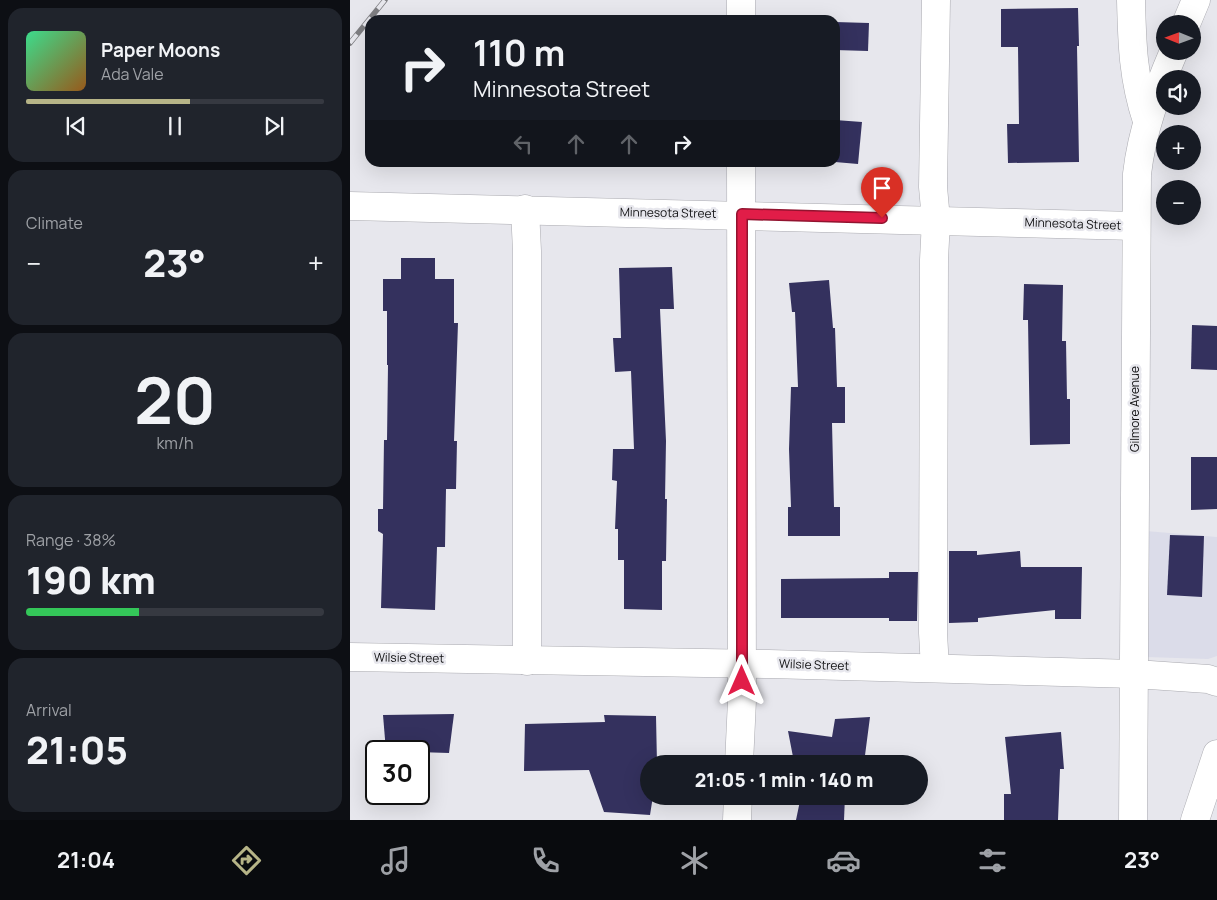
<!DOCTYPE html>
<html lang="en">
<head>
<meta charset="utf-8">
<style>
  body { margin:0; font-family:Manrope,sans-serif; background:#20242c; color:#f1f3f6; height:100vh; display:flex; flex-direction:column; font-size:19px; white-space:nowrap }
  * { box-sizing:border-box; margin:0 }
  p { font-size:16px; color:#9ea1a6 }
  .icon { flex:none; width:28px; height:28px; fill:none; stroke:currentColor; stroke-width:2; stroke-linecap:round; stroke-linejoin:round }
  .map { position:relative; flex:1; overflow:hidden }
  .details { display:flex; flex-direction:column; gap:8px; padding:8px; background:#0d0f14; width:350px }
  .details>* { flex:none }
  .guide { position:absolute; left:15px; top:15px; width:475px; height:152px; border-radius:15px; box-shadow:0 5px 20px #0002; background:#171b24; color:#f1f3f6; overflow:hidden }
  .needle { width:32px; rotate:271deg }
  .fabs { position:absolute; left:806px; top:15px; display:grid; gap:10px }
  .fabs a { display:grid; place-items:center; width:45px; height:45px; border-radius:50%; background:#171b24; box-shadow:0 5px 20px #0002; font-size:25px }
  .speed { position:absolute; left:15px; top:740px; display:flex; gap:10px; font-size:25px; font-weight:700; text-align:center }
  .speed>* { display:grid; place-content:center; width:65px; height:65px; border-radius:50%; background:#171b24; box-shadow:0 5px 20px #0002; line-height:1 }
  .speed .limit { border:2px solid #111; border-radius:8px; background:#fff; color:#111 }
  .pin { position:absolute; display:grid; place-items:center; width:42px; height:42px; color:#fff; margin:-51px -21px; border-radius:50% 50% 50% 0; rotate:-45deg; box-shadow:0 0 5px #0007 }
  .pin .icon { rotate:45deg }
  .me { position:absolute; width:55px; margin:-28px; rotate:0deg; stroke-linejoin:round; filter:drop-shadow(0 0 4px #0008) }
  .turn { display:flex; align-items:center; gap:18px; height:105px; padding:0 25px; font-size:22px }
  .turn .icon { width:65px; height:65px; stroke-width:2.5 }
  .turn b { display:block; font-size:35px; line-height:42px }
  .lanes { display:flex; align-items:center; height:48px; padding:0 25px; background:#0003; justify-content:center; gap:25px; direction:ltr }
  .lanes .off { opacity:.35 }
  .big { font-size:38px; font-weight:800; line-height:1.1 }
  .details .widget { flex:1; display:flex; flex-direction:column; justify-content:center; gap:8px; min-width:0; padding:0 18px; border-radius:15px; background:#20242c }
  .details .dial { align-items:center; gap:0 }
  .dial b { font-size:65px; line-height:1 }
  .song { display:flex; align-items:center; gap:15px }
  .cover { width:60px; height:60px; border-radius:8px; background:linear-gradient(135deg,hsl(150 70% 55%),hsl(30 70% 35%)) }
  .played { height:5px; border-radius:2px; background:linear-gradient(90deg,#b6b487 55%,#363941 55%) }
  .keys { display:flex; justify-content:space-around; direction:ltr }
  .heat { display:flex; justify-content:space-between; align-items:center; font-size:28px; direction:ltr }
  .charge { height:8px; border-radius:4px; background:linear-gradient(90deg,#34c759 38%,#363941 0) }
  .trip { position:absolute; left:290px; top:755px; width:288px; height:50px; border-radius:25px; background:#171b24; box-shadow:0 5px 20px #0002; font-weight:800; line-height:50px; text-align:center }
  .tabs { display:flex; height:80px; justify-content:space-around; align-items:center; background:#090b0e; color:#9ea1a6 }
  .tabs .icon { width:35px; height:35px }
  .tabs .current { color:#b6b487 }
  .tabs b { font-size:22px; color:#f1f3f6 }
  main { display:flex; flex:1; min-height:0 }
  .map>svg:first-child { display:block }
  .built { fill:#dbdce9 }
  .building { fill:#34315e }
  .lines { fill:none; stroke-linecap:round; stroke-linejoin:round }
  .minor-casing { stroke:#aaaab0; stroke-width:29 }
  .minor { stroke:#fff; stroke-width:28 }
  .rail-casing { stroke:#7e7e82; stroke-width:5.5 }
  .rail { stroke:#e7e7ed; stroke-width:4; stroke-dasharray:11; stroke-linecap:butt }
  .route-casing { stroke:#92132f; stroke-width:12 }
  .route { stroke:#e11d48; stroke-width:9 }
  .labels { text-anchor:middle; stroke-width:5; stroke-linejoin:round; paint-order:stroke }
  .street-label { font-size:12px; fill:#101012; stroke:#e7e7ed }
</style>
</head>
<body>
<main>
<section class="details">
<div class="widget">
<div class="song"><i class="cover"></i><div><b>Paper Moons</b><p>Ada Vale</p></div></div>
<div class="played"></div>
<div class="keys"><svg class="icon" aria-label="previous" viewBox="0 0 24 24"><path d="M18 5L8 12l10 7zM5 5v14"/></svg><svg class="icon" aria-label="pause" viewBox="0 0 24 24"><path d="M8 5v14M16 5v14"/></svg><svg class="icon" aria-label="next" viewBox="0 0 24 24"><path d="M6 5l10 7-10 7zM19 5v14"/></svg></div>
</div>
<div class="widget"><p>Climate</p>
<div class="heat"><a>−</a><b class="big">23°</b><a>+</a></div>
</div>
<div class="widget dial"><b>20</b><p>km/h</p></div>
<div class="widget"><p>Range · 38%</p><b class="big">190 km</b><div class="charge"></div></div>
<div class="widget"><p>Arrival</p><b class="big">21:05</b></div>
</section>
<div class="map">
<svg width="867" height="820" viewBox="0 0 867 820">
  <rect width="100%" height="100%" fill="#e7e7ed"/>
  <!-- built -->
  <path class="built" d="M796,531L867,537V656L858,659L796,657Z"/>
  <!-- building -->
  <g class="building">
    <path d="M728,8L729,46H727L729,162L658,163L657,124H669L668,47H651V9Z"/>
    <path d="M485,22L519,23L518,51L485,50Z"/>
    <path d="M485,120L512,122L508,164L485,162Z"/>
    <path d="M51,258H85V279H104V323H108L104,441H107L106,489H96L95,547H87L85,610L31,608L33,534L28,531V509H33L34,440H37L38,365H37V311H33V279H51Z"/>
    <path d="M322,267L324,309H310L316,441L315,499H317L316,561H312V610L274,609V560H268V529H265L267,481L262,480L263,449H284L281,371L265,372L263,338H271L269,268Z"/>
    <path d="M479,280L483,328H485L487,387H495V423H482L484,507H490V536H438V507H441L439,449L441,387H448L445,312H442L439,283Z"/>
    <path d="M674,284L713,285L712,341H716L717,399H720V444L680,445L678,320H673Z"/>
    <path d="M842,325L867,326V370L841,369Z"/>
    <path d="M841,457H867V509L841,510Z"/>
    <path d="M820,535L854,536L852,597L817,595Z"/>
    <path d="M599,551H627V555L670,551L671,567H732L731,619H705V610L628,618V622L599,623Z"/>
    <path d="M539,572H568L567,621H539V618H431V579L539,578Z"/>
    <path d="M104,714L99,753L36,751L33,715Z"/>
    <path d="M254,715L306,716L307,764H299V796H303L300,815L254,812L239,770L174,771L175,724L255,722Z"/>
    <path d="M520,717L514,763L457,764V762H444L438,731L482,737L485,719Z"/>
    <path d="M711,732L714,769H710L708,820H654V794H661L655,737Z"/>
    <path d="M451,796H495L494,820H446Z"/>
  </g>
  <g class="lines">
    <defs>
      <g id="minor">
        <path d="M391,0V20"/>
        <path d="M781,0C782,43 783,79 797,121"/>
        <path d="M836,24L846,0"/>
        <path d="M0,206L786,226"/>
        <path d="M175,209L177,251V661"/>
        <path d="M0,657L419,664L785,674L858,679L867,682"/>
        <path d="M585,668L583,633L584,260L586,220L583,187L586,0"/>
        <path d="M389,764L392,700L391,162"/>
        <path d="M387,820L388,796"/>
        <path d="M783,820L787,174C792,130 807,91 824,51"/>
        <path d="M845,820L867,754"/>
      </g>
    </defs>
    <!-- minor casing -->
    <use href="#minor" class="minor-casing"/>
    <!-- minor -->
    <use href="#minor" class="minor"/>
    <defs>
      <path id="rail" d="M0,43L35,0"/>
    </defs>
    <!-- rail casing -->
    <use href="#rail" class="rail-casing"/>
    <!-- rail -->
    <use href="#rail" class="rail"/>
  </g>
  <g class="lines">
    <defs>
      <path id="route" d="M392,681V214L532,218"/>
    </defs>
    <!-- route casing -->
    <use href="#route" class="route-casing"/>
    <!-- route -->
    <use href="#route" class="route"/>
  </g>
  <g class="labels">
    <!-- street labels -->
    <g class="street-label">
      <text transform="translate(318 213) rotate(1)" y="4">Minnesota Street</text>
      <text transform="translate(723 224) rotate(2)" y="4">Minnesota Street</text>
      <text transform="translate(785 409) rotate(-90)" y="4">Gilmore Avenue</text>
      <text transform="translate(59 658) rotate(1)" y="4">Wilsie Street</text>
      <text transform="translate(464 665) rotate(2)" y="4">Wilsie Street</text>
    </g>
  </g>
</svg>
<div class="fabs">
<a><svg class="needle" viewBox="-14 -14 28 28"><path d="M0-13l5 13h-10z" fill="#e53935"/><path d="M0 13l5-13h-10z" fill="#9ea1a6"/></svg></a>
<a><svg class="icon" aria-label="sound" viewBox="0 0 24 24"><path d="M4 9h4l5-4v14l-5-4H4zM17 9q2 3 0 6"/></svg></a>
<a>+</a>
<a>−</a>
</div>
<div class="speed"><div class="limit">30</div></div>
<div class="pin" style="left:532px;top:218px;background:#d93025"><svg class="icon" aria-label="arrive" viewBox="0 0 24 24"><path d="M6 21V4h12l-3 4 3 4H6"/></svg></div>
<svg class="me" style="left:392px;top:681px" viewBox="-20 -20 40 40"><path d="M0-17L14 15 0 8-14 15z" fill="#e11d48" stroke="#fff" stroke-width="4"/></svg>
<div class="trip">21:05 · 1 min · 140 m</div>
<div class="guide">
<div class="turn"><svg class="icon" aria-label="right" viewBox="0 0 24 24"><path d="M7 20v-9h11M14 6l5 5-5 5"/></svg><div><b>110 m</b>Minnesota Street</div></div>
<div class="lanes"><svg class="icon off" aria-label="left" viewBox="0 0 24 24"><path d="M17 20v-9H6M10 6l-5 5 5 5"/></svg><svg class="icon off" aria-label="ahead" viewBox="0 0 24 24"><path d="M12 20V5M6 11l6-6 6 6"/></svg><svg class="icon off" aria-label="ahead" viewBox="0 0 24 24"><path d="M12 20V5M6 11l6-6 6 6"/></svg><svg class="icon" aria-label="right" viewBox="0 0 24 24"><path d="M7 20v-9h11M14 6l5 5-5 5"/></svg></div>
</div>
</div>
</main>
<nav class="tabs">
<b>21:04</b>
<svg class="icon current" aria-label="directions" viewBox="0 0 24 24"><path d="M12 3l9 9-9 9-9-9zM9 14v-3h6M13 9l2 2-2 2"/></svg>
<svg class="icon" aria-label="music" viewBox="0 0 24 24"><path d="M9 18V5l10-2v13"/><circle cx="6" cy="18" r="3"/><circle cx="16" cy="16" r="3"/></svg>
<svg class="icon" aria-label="phone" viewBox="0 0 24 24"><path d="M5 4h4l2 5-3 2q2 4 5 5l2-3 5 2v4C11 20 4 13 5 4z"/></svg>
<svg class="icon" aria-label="climate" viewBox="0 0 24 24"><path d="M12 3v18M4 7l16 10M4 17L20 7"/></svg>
<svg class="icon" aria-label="car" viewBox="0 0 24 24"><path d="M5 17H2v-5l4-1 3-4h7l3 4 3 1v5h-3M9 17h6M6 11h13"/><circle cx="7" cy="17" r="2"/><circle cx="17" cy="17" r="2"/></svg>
<svg class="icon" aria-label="filters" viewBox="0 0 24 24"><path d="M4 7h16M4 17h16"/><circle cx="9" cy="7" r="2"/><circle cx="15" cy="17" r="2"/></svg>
<b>23°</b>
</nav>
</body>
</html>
